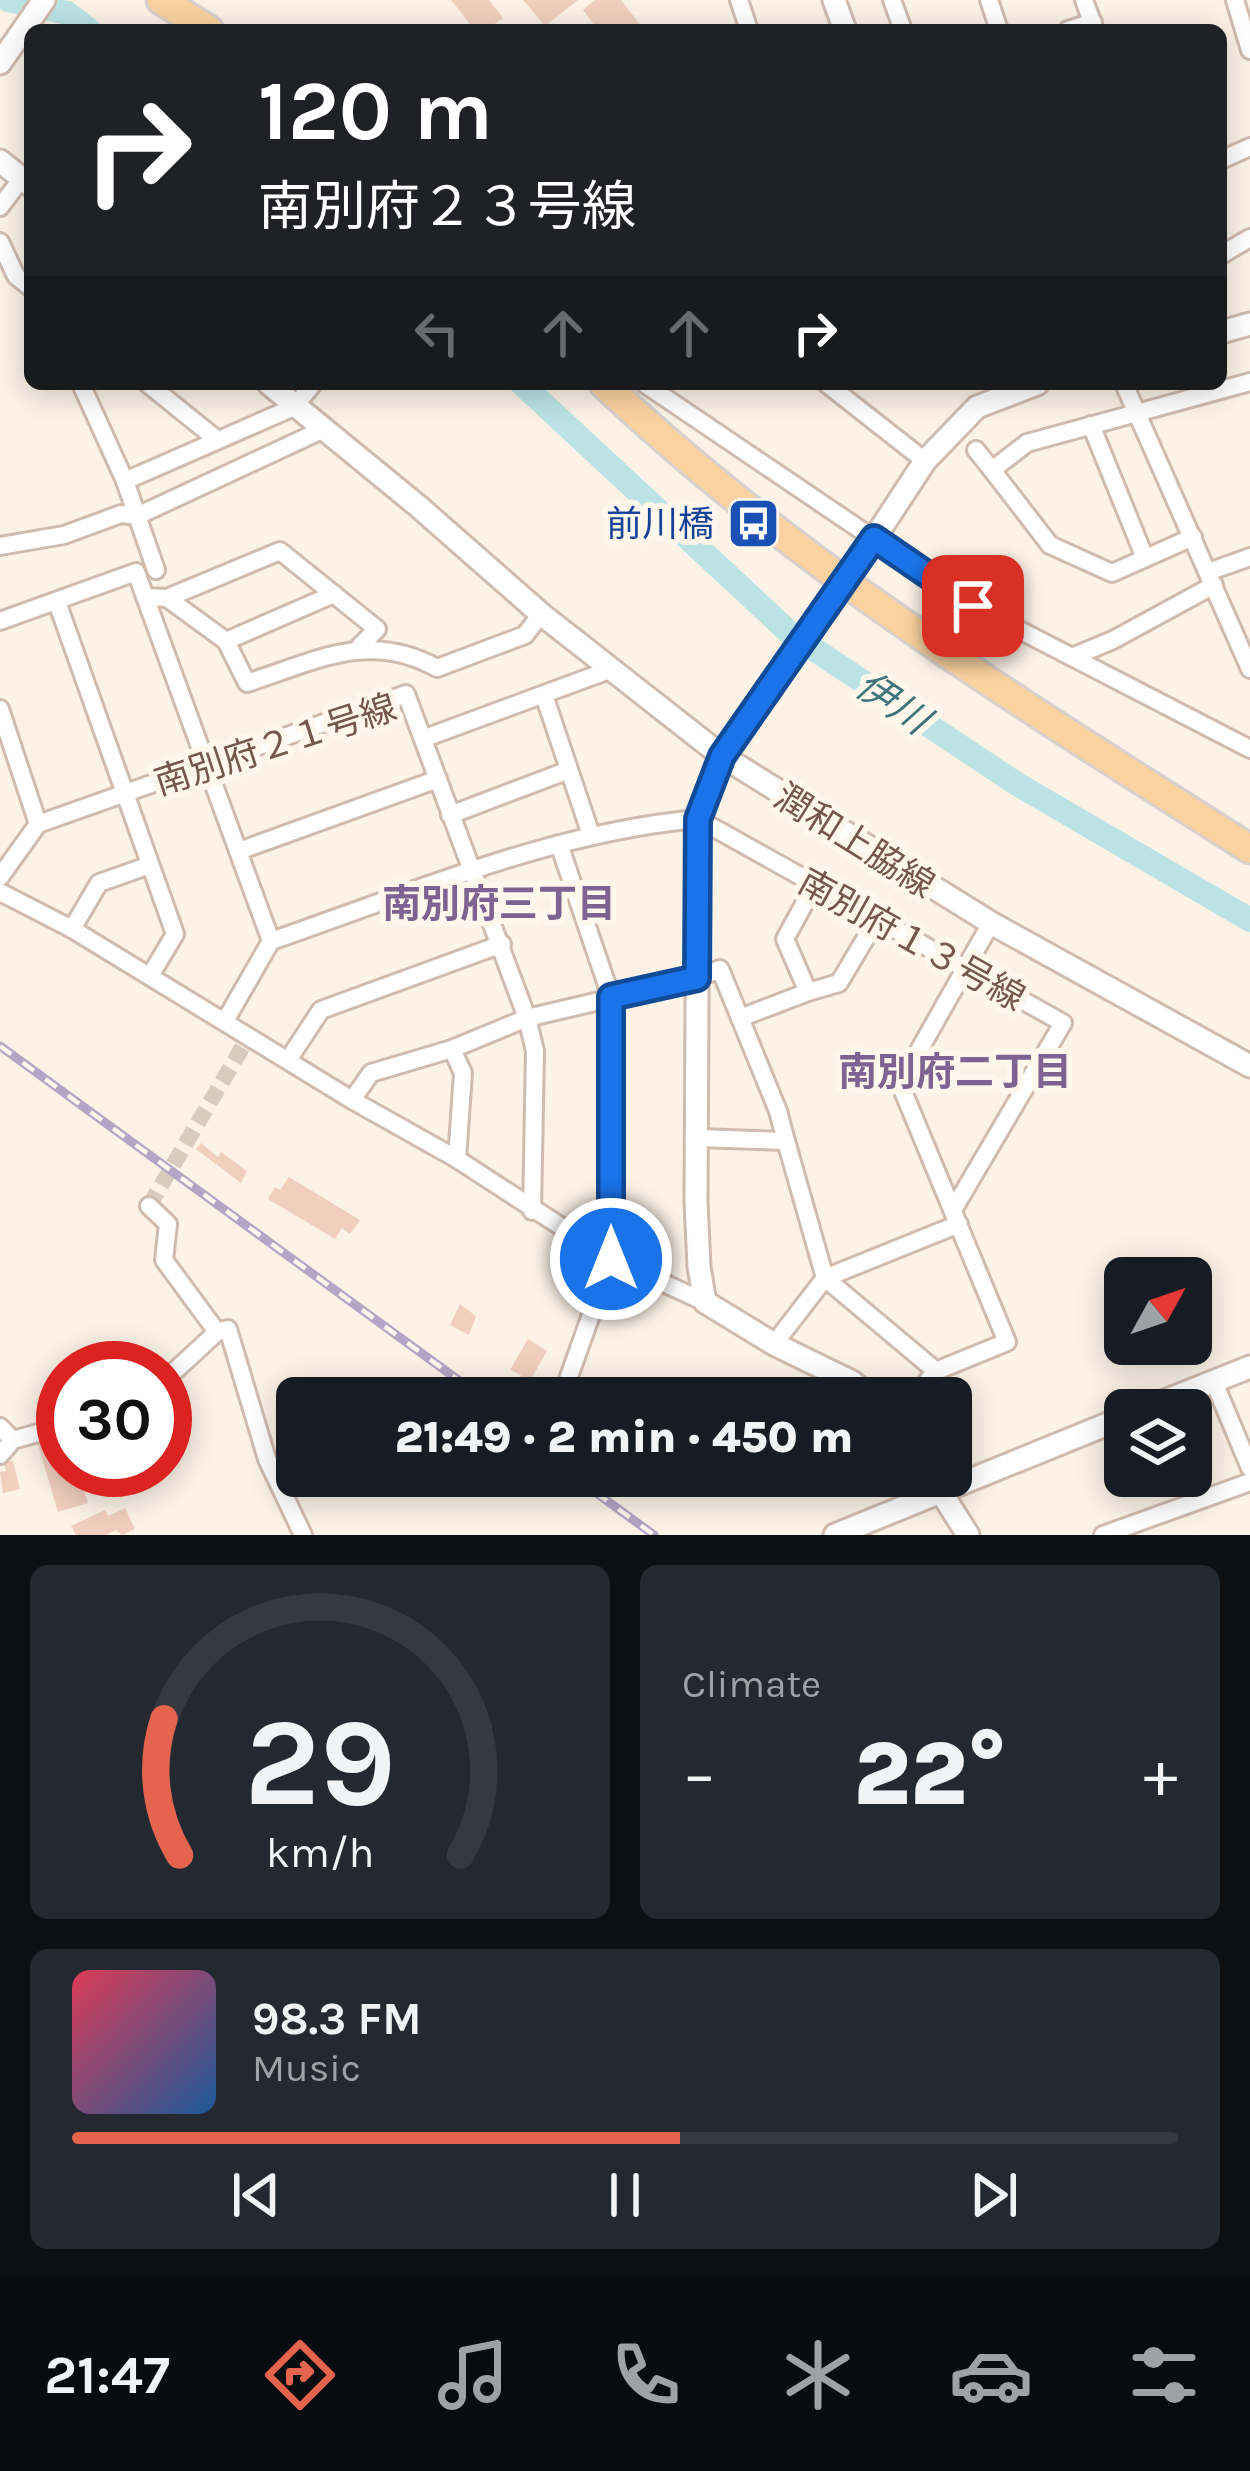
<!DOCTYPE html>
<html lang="en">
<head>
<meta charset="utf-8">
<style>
  body { margin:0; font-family:Karla,"Noto Sans JP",sans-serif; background:#242831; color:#f1f3f6; height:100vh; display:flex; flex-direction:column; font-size:45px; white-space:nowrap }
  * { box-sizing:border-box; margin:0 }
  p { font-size:39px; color:#9ea1a6 }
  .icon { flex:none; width:66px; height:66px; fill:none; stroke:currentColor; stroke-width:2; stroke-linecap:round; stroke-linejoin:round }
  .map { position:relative; height:1535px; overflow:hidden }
  .details { display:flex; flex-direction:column; gap:30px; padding:30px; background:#0d0f14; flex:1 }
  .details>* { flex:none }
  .hud { position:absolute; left:24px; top:24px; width:1203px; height:366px; border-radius:18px; box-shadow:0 6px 30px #0003; background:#202124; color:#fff; overflow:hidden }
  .needle { width:78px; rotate:50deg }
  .tools { position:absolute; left:1104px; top:1257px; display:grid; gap:24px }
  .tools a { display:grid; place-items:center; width:108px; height:108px; border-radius:18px; background:#171b24; box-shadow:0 6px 30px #0003; font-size:60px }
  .speed { position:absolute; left:36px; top:1341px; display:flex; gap:24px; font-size:60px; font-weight:700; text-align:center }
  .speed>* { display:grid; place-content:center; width:156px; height:156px; border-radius:50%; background:#171b24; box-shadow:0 6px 30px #0003; line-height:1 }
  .speed .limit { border:18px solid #d22; background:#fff; color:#111 }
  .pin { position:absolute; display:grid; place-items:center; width:102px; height:102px; color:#fff; margin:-51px; border-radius:24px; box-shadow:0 6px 18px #0006 }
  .me { position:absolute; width:132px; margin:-66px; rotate:0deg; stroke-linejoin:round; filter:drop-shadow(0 0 9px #0008) }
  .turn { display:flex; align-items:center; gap:42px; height:252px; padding:0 36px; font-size:54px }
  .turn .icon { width:156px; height:156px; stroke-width:2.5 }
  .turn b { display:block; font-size:84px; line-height:102px }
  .lanes { display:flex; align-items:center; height:114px; padding:0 36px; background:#0003; justify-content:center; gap:60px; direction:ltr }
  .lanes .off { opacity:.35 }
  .big { font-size:90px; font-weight:800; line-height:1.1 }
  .details .tile { flex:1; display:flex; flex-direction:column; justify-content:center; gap:18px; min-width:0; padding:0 42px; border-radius:18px; background:#242831 }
  .details .dial { align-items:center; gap:0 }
  .dial svg { height:312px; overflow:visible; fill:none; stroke:#363941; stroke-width:7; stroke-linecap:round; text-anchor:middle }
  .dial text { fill:#f1f3f6; stroke:none }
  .song { display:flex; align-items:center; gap:36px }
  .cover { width:144px; height:144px; border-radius:18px; background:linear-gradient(135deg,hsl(350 70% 55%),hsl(210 70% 35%)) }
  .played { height:12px; border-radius:6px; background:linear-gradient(90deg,#e4644d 55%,#363941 55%) }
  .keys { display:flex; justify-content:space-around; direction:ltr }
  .heat { display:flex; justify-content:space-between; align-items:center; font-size:66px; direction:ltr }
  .details .tiles { flex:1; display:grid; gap:30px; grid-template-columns:1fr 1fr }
  .tile:last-child { grid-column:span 2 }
  .trip { position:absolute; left:276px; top:1377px; width:696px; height:120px; border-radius:18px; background:#171b24; box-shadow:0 6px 30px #0003; font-weight:800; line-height:120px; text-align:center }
  .dock { display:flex; height:192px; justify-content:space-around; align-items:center; background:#090b0e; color:#9ea1a6 }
  .dock .icon { width:84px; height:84px }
  .dock .current { color:#e4644d }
  .dock b { font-size:54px; color:#f1f3f6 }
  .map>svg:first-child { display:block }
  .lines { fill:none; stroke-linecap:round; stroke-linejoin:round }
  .river { stroke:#bbe3e6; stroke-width:24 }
  .building { fill:#f1cfbe }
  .minor-tunnel { stroke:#dacbbf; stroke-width:16; stroke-dasharray:16 8; stroke-linecap:butt }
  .minor-casing { stroke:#d0bbaf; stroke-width:22 }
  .tertiary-casing { stroke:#d0bbaf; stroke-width:27 }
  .primary-casing { stroke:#d8d0cd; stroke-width:33 }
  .minor { stroke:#fff; stroke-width:16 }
  .tertiary { stroke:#fff; stroke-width:21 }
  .primary { stroke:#fad2a0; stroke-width:27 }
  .rail-casing { stroke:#b4a4c6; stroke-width:9 }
  .rail { stroke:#fff6ec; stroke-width:4.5; stroke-dasharray:14; stroke-linecap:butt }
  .route-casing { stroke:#114b97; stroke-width:30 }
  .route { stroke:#1a73e8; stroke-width:21 }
  .labels { text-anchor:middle; stroke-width:12; stroke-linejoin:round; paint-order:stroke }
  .transit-label { font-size:36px; fill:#164399; stroke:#fff6ec; text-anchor:end }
  .street-label { font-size:36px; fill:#75574b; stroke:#fff6ec }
  .water-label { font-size:39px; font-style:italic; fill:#3f757a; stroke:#fff6ec }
  .neighbourhood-label { font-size:39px; font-weight:bold; fill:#7e6392; stroke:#fff6ec }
</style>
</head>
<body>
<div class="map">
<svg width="1250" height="1535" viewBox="0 0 1250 1535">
  <rect width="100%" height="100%" fill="#fcf2e6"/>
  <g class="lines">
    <!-- river -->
    <g class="river">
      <path d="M8,0L67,13L89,30"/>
      <path d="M522,384L791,634L1017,784L1250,920"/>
    </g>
  </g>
  <!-- building -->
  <g class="building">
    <path d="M451,0H489L503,18L486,30H475Z"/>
    <path d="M523,0H578L545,26Z"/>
    <path d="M595,0H621L644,30H598L583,10Z"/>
    <path d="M201,1143L218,1157L221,1152L247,1171L241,1183L196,1149Z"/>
    <path d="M289,1177L360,1220L350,1234L342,1228L335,1239L268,1199L275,1187L280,1190Z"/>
    <path d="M460,1304L476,1316L469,1335L450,1325Z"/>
    <path d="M528,1339L547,1351L527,1386L519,1380L521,1375L510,1370Z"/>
    <path d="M63,1433V1470H78L88,1503L58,1512L37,1441Z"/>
    <path d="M13,1461L20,1489L3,1493L0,1472L6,1471L4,1463Z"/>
    <path d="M125,1508L135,1529L122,1535L116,1530L106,1535H76L71,1526L105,1510L108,1516Z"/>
  </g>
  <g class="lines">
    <!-- minor-tunnel -->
    <path class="minor-tunnel" d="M149,1206L249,1036"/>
    <defs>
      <g id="minor">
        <path d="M739,0L749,30"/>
        <path d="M892,0L903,30"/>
        <path d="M989,0L999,30"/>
        <path d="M1084,0L1095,30"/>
        <path d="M1235,0L1250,50"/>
        <path d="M1068,30L1093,22"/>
        <path d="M1221,160L1250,147"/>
        <path d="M0,207L22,178"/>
        <path d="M0,242L16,276L30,287"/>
        <path d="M1221,255L1250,238"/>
        <path d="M81,384L125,481L156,570"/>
        <path d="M148,384L215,438"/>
        <path d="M645,384L973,606L1250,749"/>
        <path d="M827,384L925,461"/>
        <path d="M1124,384L1250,669"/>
        <path d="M1091,425L1145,558"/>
        <path d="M976,450L992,470"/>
        <path d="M125,481L294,407L313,384"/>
        <path d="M1193,537L1112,573L1050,545L992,470L1027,443L1250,382"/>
        <path d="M0,546L64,535L121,514L137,516L324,429"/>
        <path d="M1208,572L1250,557"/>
        <path d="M145,597L167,598L226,641L247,683C316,661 369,630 437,668L525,635L541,614"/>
        <path d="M167,598L280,551L377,629L360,646"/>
        <path d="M57,602L175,934L150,976"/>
        <path d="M0,621L136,572L271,941L225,1021"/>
        <path d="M226,641L334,594"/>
        <path d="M1072,657L1113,640L1214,585"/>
        <path d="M544,695L591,835"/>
        <path d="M0,709L38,824"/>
        <path d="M425,738L612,669"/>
        <path d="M450,815L569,770"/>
        <path d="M559,844L611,997V1259L566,1385"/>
        <path d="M239,851L438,779"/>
        <path d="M0,877L38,824L406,694L527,1018L535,1051L532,1211"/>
        <path d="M815,884L785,939L808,992L839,983L877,919"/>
        <path d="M0,892L72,929L352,1100L457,1159L611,1259L705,1302"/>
        <path d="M72,929L99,883L150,865"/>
        <path d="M271,941C411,893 551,832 698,819L1063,1023L953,1210"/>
        <path d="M740,1018L808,992"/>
        <path d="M452,1049L463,1073L457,1159"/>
        <path d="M288,1060L321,1010L502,944"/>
        <path d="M352,1100L371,1073L452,1049L527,1018L697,978L720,969L778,1111L786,1141"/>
        <path d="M698,1138L786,1141L825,1278L936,1371L1007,1342L900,1084L991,923"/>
        <path d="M149,1206L168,1224L164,1260L217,1332"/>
        <path d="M217,1332L228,1329L267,1459L303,1535"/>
        <path d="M774,1344L825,1278L959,1224"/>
        <path d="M165,1380L217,1332"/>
        <path d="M1214,1382L1250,1468"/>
        <path d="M913,1398L936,1371"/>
        <path d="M0,1427L13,1440"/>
        <path d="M0,1455L13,1440L63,1426"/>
        <path d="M1103,1535L1250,1482"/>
      </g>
      <g id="tertiary">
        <path d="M834,0L845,30"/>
        <path d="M0,63L44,0"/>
        <path d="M0,161L30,185"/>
        <path d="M1221,332L1250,324"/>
        <path d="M269,384L418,506L541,614L722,756L991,923L1250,1066"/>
        <path d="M873,1398L852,1382L774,1344L705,1302L699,1267L696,1201L698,819L705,798L722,756L847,580L925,461L977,407L1037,384"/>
        <path d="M1142,1410L1250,1367"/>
        <path d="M931,1476L968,1535"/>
        <path d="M835,1535L1125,1417"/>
      </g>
      <g id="primary">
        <path d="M161,0L209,30"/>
        <path d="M604,384C796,566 1028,708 1250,849"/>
      </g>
    </defs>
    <!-- minor casing -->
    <use href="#minor" class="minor-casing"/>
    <!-- tertiary casing -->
    <use href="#tertiary" class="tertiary-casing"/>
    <!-- primary casing -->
    <use href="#primary" class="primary-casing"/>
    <!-- minor -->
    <use href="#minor" class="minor"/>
    <!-- tertiary -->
    <use href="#tertiary" class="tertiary"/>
    <!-- primary -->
    <use href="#primary" class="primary"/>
    <defs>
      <g id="rail">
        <path d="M0,1046L483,1398"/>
        <path d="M573,1476L654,1535"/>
      </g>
    </defs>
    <!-- rail casing -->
    <use href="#rail" class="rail-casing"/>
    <!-- rail -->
    <use href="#rail" class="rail"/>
  </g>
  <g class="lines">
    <defs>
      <path id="route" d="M611,1259V997L697,978L698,819L722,756L874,538L973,606"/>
    </defs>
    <!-- route casing -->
    <use href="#route" class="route-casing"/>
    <!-- route -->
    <use href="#route" class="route"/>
  </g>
  <!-- icons -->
  <defs>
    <symbol id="bus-square" viewBox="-11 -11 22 22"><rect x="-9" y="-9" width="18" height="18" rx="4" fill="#1a4fb4" stroke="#fff6ec"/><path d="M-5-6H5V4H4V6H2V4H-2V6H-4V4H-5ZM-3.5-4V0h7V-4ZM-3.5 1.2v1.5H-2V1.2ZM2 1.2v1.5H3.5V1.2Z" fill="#fff"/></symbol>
  </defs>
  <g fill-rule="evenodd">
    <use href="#bus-square" x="724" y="494" width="59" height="59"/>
  </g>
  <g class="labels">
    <!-- transit labels -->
    <g class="transit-label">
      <text x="714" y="536">前川橋</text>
    </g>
    <!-- street labels -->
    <g class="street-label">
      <text transform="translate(275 744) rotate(-18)" y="13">南別府２１号線</text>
      <text transform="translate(855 840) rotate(32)" y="13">潤和上脇線</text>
      <text transform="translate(912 939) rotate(29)" y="13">南別府１３号線</text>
    </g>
    <!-- water labels -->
    <g class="water-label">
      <text transform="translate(893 702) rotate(34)" y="14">伊川</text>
    </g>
    <!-- neighbourhood labels -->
    <g class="neighbourhood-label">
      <text x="499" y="917">南別府三丁目</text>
      <text x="955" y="1085">南別府二丁目</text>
    </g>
  </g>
</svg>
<div class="tools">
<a><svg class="needle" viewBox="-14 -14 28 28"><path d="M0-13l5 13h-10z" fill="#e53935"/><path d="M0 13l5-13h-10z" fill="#9ea1a6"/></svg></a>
<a><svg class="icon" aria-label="layers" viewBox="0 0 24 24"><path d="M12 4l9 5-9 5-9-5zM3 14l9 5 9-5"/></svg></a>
</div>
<div class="speed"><div class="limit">30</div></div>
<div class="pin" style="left:973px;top:606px;background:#d93025"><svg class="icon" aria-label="arrive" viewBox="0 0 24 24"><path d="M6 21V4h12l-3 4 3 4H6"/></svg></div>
<svg class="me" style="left:611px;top:1259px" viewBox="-20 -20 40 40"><circle r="17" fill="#1a73e8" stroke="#fff" stroke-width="3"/><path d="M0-11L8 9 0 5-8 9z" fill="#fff"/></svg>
<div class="trip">21:49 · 2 min · 450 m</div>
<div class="hud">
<div class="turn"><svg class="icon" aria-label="right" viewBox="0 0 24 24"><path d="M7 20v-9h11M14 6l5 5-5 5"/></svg><div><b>120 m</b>南別府２３号線</div></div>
<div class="lanes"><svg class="icon off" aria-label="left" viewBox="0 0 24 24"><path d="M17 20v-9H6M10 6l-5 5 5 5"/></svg><svg class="icon off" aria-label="ahead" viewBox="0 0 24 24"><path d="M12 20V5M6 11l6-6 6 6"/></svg><svg class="icon off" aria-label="ahead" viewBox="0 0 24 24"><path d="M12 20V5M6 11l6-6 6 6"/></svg><svg class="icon" aria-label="right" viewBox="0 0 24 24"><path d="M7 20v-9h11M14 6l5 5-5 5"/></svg></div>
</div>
</div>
<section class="details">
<div class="tiles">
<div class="tile dial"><svg viewBox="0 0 100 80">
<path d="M14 69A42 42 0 1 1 86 69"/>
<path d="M14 69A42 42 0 0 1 10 34" stroke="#e4644d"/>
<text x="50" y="56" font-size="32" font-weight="700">29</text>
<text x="50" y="72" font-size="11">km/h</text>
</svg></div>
<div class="tile"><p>Climate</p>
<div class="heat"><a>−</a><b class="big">22°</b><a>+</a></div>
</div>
<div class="tile">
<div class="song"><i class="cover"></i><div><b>98.3 FM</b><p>Music</p></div></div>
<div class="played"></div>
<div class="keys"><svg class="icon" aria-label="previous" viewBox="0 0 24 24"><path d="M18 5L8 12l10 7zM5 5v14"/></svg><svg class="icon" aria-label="pause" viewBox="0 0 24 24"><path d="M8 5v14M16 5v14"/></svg><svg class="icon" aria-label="next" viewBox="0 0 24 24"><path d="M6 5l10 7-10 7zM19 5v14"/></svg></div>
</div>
</div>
</section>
<nav class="dock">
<b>21:47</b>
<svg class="icon current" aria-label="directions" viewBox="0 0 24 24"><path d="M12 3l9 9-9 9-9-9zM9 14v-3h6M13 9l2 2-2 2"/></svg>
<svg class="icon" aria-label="music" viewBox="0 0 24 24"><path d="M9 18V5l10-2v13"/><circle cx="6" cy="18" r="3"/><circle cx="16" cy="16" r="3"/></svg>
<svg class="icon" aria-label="phone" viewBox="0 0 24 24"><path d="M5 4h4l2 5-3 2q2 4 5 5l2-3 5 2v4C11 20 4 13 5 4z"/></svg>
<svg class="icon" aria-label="climate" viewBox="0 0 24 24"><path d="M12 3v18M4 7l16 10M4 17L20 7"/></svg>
<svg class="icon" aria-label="car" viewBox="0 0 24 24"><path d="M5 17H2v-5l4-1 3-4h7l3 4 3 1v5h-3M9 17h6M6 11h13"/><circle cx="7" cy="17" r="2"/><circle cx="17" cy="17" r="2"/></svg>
<svg class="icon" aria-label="filters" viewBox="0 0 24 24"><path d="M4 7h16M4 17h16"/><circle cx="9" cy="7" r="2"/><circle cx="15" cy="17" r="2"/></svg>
</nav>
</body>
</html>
